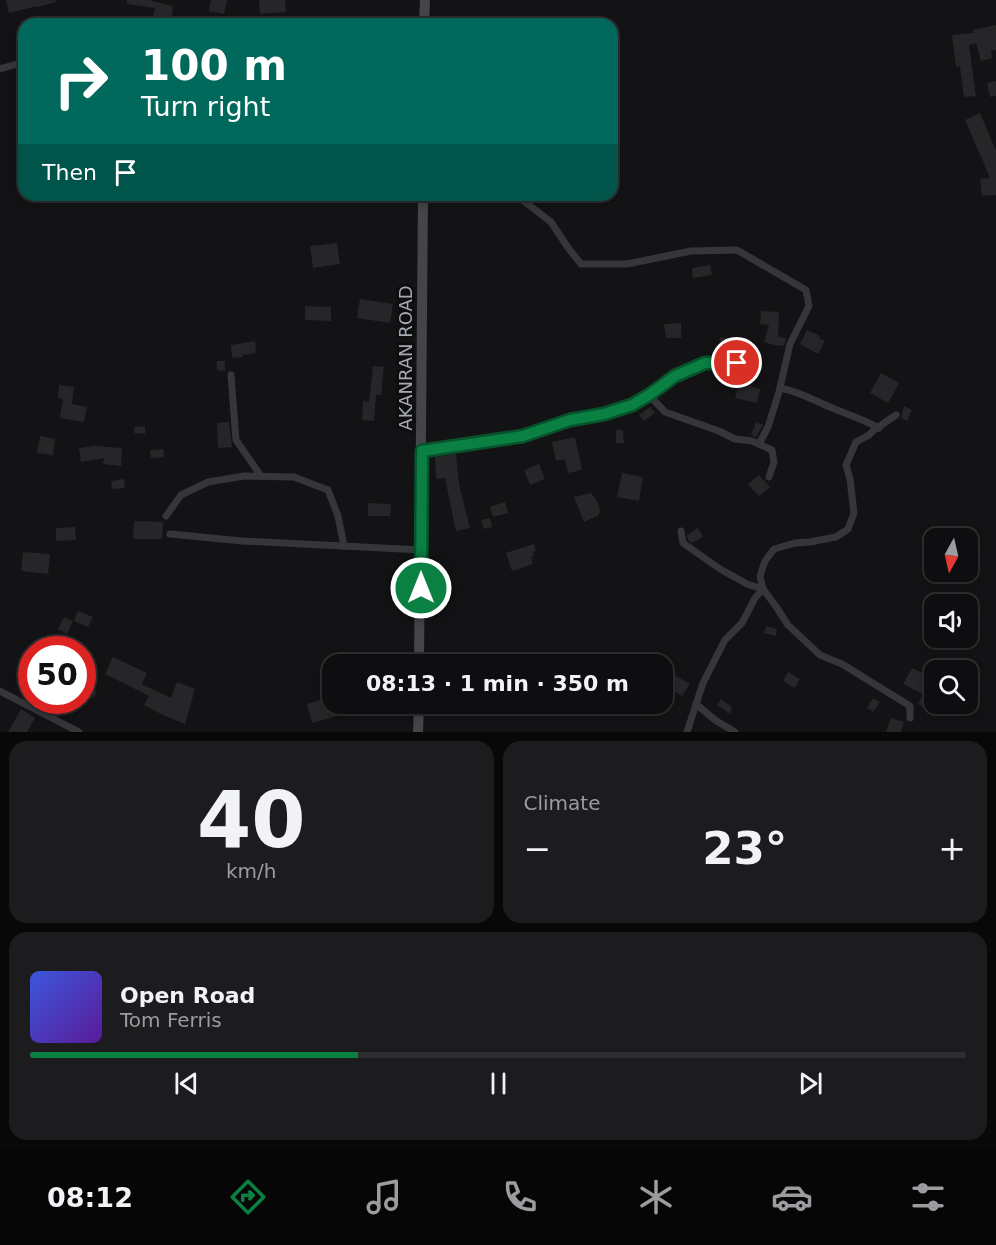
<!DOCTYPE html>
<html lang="en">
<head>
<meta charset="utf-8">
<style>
  body { margin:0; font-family:"DejaVu Sans",sans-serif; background:#1c1c1e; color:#f1f3f6; height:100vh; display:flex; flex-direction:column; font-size:22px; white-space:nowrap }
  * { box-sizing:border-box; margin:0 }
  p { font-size:20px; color:#9b9c9f }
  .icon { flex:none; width:33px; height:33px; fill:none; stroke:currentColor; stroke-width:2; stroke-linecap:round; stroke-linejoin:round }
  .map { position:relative; height:732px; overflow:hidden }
  .drawer { display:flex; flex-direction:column; gap:9px; padding:9px; background:#080809; flex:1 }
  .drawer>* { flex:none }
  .top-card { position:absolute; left:18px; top:18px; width:600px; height:183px; border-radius:18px; box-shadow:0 3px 9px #0003,0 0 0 2px #2e2e30; background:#00695c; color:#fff; overflow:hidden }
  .needle { width:39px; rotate:188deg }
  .controls { position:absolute; left:924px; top:528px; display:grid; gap:12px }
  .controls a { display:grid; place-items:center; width:54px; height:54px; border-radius:12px; background:#0e0e10; box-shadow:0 3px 9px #0003,0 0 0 2px #2e2e30; font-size:30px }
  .speed { position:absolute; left:18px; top:636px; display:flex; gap:12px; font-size:30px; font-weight:700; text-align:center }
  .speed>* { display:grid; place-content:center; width:78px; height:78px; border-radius:50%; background:#0e0e10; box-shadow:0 3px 9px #0003,0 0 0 2px #2e2e30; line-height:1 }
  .speed .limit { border:9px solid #d22; background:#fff; color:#111 }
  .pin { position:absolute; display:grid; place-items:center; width:51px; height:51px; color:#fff; margin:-26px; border:3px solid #fff; border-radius:50%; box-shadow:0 2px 6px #0007 }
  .me { position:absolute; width:66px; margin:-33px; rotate:0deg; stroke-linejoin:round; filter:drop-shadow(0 0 4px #0008) }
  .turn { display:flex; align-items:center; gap:21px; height:126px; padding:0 24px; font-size:27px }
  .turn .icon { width:78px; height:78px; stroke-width:2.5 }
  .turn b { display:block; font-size:42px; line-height:51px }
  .then { display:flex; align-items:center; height:57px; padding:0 24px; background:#0003; gap:12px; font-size:22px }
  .big { font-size:45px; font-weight:700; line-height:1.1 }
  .drawer .tile { flex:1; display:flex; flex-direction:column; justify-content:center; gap:9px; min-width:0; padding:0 21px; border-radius:18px; background:#1c1c1e }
  .drawer .dial { align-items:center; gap:0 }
  .dial b { font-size:78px; line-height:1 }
  .song { display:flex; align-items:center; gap:18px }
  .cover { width:72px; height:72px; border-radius:9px; background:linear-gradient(135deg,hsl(230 70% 55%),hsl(270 70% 35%)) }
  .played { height:6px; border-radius:3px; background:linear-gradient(90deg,#0b8043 35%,#2e2e30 35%) }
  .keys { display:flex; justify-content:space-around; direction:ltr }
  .heat { display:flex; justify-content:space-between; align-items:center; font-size:33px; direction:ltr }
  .drawer .tiles { flex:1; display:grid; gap:9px; grid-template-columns:1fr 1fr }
  .tile:last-child { grid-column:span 2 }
  .trip { position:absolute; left:322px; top:654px; width:351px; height:60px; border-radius:18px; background:#0e0e10; box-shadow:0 3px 9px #0003,0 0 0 2px #2e2e30; font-weight:700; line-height:60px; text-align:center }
  .dock { display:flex; height:96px; justify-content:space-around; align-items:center; background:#060606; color:#9b9c9f }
  .dock .icon { width:42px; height:42px }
  .dock .current { color:#0b8043 }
  .dock b { font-size:27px; color:#f1f3f6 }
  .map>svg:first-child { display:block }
  .building { fill:#262629 }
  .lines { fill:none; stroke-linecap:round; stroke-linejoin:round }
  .minor { stroke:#35363a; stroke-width:7 }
  .secondary { stroke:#434549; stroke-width:10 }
  .route-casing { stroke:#07532c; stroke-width:15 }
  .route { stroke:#0b8043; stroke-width:10 }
  .labels { text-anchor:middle; stroke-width:6; stroke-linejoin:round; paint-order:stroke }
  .street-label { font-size:18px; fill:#a6aab4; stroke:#0e0e10 }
</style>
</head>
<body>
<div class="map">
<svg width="996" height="732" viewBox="0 0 996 732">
  <rect width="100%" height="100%" fill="#131315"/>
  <!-- building -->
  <g class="building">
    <path d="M6,0H55L56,2L37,7V6L9,13Z"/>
    <path d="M127,0H152V1L173,6L171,24H151L155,8L127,4Z"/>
    <path d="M211,0H227L224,14L209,11Z"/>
    <path d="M259,0H285L286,12L260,14Z"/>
    <path d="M996,25V50L991,51L992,58L981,61L976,43L969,45L976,96L964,97L960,66L956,67L952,35L974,33L973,30Z"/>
    <path d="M996,81V96L990,97L987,83Z"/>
    <path d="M980,113L996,151V195L982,196L980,179L990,178L965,120Z"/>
    <path d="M337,243L340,264L313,268L310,246Z"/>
    <path d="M710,265L712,275L693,278L692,268Z"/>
    <path d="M360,299L393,304L390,323L357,318Z"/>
    <path d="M305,306L331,307V321L305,320Z"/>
    <path d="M761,311L779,312L778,337L786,338L784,346L774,345L764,342L769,325L760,324Z"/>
    <path d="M681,323V338H666L664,324Z"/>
    <path d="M807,330L820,336L819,338L825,341L818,354L800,344Z"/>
    <path d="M720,337L736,339L735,347L719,345Z"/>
    <path d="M255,341L256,353L243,355V357L232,358L231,345Z"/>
    <path d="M217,361H225V371L217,370Z"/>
    <path d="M373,366L384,367L381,395H376L374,421L362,420L363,401L369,402Z"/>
    <path d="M881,373L899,383L888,403L870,393Z"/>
    <path d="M739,383L760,389L757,403L735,398Z"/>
    <path d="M59,385L74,387L72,404L87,407L84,422L60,418L63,399L58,398Z"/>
    <path d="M904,406L912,410L907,421L901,418Z"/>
    <path d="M650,407L655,413L644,421L639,415Z"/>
    <path d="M229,422L232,447L218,448L217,423Z"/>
    <path d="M756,422L763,425L756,437L751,435Z"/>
    <path d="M145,426V434L134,433V427Z"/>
    <path d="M616,430H623L624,443H616Z"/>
    <path d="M40,436L55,439L53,455L37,453Z"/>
    <path d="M575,437L582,470L568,473L565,459L556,461L552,442Z"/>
    <path d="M95,446L122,448L121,466L103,464L104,458L81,462L79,448Z"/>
    <path d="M163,449L164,457L151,458L150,450Z"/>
    <path d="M456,454L459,484L470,528L456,531L445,478L436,479L435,457Z"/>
    <path d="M539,464L545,479L530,485L524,470Z"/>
    <path d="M622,473L643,477L639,501L617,497Z"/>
    <path d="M759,475L770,487L759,496L748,484Z"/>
    <path d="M124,479L125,488L112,489L111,481Z"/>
    <path d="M591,493L597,501L600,510L599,515L584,522L574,497Z"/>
    <path d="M505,502L508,513L493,517L490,507Z"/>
    <path d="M368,503L391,504L390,516H368Z"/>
    <path d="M490,518L492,527L484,529L481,520Z"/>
    <path d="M134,521L163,522L162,539H133Z"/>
    <path d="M75,527L76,540L56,541V528Z"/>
    <path d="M698,528L703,537L692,543L688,540L687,535Z"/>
    <path d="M534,544L536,551L533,552L534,556L531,557L533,564L512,571L506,553Z"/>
    <path d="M23,552L50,554L48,574L21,571Z"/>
    <path d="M78,611L93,617L88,627L74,621Z"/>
    <path d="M64,617L73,621L67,634L58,629Z"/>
    <path d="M766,626L777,629L776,636L764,633Z"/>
    <path d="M113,657L147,673L142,684L171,698L177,682L195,689L185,724L163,715L144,705L149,696L105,674Z"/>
    <path d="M20,667L32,672V678L29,684L21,681L23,676L17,674Z"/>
    <path d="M912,668L927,675L924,680L934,685V703L931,710L918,704L923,694L903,684Z"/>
    <path d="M788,672L800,679L795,688L783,681Z"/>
    <path d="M673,674L690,684L682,696L666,686Z"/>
    <path d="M86,685L97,692L93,698L82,691Z"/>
    <path d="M333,696V704H353L355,711L312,723L307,704Z"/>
    <path d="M873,698L880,702L873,712L867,708Z"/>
    <path d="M721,699L732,707L730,714L717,705Z"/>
    <path d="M21,709L35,718L27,732H8Z"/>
    <path d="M891,718L904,722L901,732H886Z"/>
  </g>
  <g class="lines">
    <!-- minor -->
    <g class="minor">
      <path d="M0,69L24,62"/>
      <path d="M516,195L551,222L569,249L581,264H627L691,251L737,250L806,290L809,306L790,344L779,392L768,427L759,444"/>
      <path d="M231,375L236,440L261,476"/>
      <path d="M780,388C798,391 813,400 830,407C846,414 863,419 879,428"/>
      <path d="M649,395L665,412L719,431L735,439L752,441L772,450L774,462L769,477"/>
      <path d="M422,451L443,447L523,436L570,420L604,414L632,405L649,395L675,376L705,363L737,364"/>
      <path d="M166,516L181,495L208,482L244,476L294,477L328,490L338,516L344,546"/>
      <path d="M681,531L683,543L720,569L747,584L763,589L775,605L788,625L820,655L842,664L910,706V718"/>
      <path d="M170,534L242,541L421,550"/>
      <path d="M0,691L79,732"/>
      <path d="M696,704L715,720L735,732"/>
      <path d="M687,732L703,683L725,640L742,623L755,598L763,589L760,576L765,561L774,549L795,543L810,542L836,537L848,529L854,513L850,479L846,465L856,442L869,435L874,430L896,415"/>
    </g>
    <!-- secondary -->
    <g class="secondary">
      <path d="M424,24L425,0"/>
      <path d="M419,664L423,195"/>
      <path d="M418,732L419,704"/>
    </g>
  </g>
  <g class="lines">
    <defs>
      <path id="route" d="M421,588L422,451L523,436L570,420L604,414L632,405L649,395L675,376L705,363H737"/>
    </defs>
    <!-- route casing -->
    <use href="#route" class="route-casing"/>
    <!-- route -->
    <use href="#route" class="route"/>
  </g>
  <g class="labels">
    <!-- street labels -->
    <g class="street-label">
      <text transform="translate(406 358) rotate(-90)" y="6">AKANRAN ROAD</text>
    </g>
  </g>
</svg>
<div class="controls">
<a><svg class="needle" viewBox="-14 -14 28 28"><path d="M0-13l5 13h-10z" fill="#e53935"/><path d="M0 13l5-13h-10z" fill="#9b9c9f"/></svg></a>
<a><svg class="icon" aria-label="sound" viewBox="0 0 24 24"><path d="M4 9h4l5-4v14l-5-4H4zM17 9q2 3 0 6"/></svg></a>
<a><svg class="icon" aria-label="search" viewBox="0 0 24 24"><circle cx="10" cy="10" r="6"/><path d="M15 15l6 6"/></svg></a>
</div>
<div class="speed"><div class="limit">50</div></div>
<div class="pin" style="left:737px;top:363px;background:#d93025"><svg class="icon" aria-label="arrive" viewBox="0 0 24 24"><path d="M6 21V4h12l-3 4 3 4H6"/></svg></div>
<svg class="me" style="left:421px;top:588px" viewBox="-20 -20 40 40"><circle r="17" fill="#0b8043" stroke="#fff" stroke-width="3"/><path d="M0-11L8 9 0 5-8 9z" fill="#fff"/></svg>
<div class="trip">08:13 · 1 min · 350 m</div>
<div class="top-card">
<div class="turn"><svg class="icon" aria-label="right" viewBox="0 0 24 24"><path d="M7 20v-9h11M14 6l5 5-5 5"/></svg><div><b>100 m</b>Turn right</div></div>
<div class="then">Then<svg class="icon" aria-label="arrive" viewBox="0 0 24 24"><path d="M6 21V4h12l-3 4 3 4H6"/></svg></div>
</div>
</div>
<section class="drawer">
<div class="tiles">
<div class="tile dial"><b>40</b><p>km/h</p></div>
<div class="tile"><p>Climate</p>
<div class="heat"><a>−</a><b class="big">23°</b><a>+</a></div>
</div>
<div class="tile">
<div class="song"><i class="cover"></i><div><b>Open Road</b><p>Tom Ferris</p></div></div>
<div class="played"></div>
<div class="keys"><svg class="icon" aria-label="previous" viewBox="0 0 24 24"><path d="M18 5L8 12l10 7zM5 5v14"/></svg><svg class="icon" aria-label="pause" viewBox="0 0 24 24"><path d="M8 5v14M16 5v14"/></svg><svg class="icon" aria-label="next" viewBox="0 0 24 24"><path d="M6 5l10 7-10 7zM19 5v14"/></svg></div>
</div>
</div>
</section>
<nav class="dock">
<b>08:12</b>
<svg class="icon current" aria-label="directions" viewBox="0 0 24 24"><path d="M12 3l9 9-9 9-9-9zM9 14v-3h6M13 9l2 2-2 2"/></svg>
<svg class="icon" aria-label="music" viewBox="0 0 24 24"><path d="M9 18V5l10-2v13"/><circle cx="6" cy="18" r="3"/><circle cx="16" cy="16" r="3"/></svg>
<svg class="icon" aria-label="phone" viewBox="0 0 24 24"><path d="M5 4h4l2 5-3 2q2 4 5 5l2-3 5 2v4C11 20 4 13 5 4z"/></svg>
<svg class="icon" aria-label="climate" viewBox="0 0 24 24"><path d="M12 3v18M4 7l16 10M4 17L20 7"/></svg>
<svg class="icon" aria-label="car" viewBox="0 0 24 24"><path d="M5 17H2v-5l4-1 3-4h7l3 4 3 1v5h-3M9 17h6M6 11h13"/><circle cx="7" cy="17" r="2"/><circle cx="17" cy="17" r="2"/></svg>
<svg class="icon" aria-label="filters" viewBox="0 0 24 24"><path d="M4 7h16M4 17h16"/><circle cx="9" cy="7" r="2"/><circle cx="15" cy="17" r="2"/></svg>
</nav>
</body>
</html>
